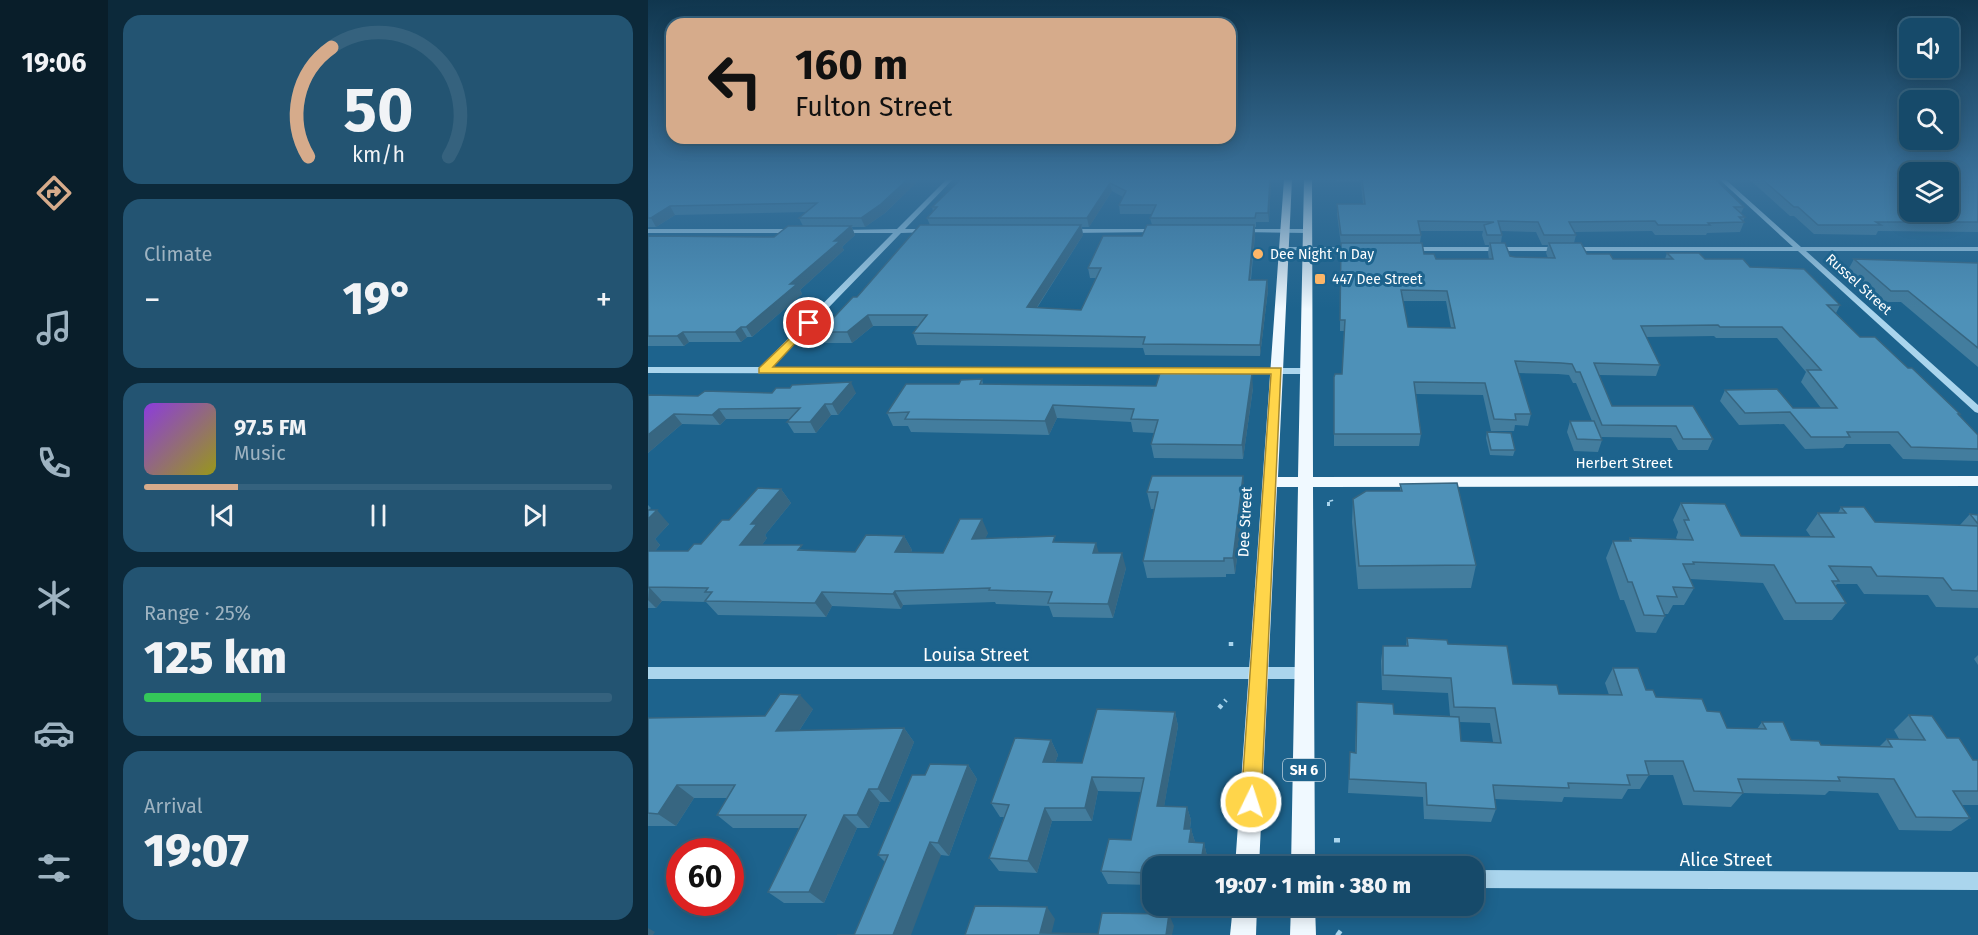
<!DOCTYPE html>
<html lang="en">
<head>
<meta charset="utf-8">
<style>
  body { margin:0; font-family:"Fira Sans",sans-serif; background:#235472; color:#f1f3f6; height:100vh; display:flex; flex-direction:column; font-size:22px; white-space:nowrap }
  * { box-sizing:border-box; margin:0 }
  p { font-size:20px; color:#9eb3c1 }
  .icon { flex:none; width:33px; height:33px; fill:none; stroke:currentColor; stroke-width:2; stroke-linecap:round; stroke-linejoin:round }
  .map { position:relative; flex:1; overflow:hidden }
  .panel { display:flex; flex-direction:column; gap:15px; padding:15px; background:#0c293a; width:540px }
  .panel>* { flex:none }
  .hud { position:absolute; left:18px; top:18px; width:570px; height:126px; border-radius:18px; box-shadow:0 3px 15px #0003,0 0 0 2px #35627e; background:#d6ab8b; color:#111; overflow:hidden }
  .tools { position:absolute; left:1251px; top:18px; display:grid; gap:12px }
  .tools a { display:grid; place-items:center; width:60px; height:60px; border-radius:12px; background:#164a6a; box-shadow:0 3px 15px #0003,0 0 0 2px #35627e; font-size:30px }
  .speed { position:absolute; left:18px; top:838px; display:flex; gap:12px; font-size:30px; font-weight:700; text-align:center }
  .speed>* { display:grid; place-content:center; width:78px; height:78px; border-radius:50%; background:#164a6a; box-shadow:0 3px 15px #0003,0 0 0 2px #35627e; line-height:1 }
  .speed .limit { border:9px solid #d22; background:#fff; color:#111 }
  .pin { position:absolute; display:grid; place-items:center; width:51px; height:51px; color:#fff; margin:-26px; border:3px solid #fff; border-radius:50%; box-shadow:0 2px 6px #0007 }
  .me { position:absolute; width:66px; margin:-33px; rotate:4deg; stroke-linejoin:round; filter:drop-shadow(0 0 4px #0008) }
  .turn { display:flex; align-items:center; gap:21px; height:126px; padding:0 30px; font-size:27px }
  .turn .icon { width:78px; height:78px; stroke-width:2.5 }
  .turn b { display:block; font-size:42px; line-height:51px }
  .big { font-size:45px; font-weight:800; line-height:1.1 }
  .panel .widget { flex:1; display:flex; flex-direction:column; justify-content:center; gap:9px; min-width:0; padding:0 21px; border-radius:18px; background:#235472 }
  .panel .dial { align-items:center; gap:0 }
  .dial svg { height:156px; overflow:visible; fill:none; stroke:#35627e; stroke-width:7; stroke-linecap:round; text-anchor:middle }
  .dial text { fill:#f1f3f6; stroke:none }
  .song { display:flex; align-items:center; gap:18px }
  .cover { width:72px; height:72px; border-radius:9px; background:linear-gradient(135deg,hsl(270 70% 55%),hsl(60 70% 35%)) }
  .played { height:6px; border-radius:3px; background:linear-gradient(90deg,#d6ab8b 20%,#35627e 20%) }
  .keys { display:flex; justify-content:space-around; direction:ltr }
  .heat { display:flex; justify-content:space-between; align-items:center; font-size:33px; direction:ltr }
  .charge { height:9px; border-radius:4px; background:linear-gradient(90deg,#34c759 25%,#35627e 0) }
  .trip { position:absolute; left:494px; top:856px; width:342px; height:60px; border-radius:18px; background:#164a6a; box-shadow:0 3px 15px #0003,0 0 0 2px #35627e; font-weight:800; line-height:60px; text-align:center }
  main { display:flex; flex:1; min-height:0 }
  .tab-bar { display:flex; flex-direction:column; width:108px; justify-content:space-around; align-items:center; background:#091e2a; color:#9eb3c1 }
  .tab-bar .icon { width:42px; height:42px }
  .tab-bar .current { color:#d6ab8b }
  .tab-bar b { font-size:27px; color:#f1f3f6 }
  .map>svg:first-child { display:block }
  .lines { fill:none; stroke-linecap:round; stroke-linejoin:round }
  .path-far2 { stroke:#aad5ed; stroke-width:4; stroke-dasharray:3 4.5; stroke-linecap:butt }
  .path-far1 { stroke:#aad5ed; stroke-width:4.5; stroke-dasharray:4 5; stroke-linecap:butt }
  .path { stroke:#aad5ed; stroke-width:6; stroke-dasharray:4.5 7; stroke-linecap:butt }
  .minor { fill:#aad5ed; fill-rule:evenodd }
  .major { fill:#f0f9ff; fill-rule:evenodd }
  .wall { fill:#437d9e; fill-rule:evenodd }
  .shaded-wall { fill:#376681 }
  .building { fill:#4e91b8; stroke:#376681; stroke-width:1.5; fill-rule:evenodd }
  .route { fill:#ffd54a; stroke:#a68a30; stroke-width:1.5 }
  .poi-dot { fill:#fdb668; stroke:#1d638d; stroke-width:2 }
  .labels { text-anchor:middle; stroke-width:6; stroke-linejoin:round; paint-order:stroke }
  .far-poi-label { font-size:14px; fill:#fff; stroke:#1d638d; text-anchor:start }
  .far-street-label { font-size:14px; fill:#fff; stroke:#1d638d }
  .shield { fill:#1d638d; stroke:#bbd0dd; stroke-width:1.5 }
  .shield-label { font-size:14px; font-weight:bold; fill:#fff }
  .street-label { font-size:15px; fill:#fff; stroke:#1d638d }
  .near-street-label { font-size:18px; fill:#fff; stroke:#1d638d }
</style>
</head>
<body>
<main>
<nav class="tab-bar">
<b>19:06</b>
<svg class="icon current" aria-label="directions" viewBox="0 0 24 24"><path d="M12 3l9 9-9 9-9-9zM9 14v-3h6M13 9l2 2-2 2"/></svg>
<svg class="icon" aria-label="music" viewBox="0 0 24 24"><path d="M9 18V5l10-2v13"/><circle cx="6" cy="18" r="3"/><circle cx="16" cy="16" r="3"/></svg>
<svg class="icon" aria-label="phone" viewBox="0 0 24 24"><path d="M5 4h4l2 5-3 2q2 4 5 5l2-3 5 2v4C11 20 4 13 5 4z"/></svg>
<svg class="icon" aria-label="climate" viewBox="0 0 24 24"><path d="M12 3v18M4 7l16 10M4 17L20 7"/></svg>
<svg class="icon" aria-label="car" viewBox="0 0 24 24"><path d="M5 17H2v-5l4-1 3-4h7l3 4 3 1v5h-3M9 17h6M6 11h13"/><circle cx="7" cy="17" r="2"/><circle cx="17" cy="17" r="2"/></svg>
<svg class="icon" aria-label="filters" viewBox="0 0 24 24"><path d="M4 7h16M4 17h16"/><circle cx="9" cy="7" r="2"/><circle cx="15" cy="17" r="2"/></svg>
</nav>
<section class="panel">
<div class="widget dial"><svg viewBox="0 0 100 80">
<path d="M14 69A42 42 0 1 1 86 69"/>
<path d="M14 69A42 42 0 0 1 26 13" stroke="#d6ab8b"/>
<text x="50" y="56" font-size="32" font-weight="700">50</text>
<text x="50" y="72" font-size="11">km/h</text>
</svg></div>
<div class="widget"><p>Climate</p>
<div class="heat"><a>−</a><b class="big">19°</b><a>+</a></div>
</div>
<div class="widget">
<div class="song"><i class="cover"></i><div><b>97.5 FM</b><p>Music</p></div></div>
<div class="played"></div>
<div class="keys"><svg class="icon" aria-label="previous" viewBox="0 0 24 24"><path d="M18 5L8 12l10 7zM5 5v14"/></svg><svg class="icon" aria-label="pause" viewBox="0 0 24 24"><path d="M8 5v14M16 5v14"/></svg><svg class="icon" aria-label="next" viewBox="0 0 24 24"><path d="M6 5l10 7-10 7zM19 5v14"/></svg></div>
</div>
<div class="widget"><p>Range · 25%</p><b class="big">125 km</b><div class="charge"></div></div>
<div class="widget"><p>Arrival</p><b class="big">19:07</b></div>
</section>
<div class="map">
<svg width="1330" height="935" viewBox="0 0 1330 935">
  <rect width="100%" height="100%" fill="#1d638d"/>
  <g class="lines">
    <!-- path-far2 -->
    <path class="path-far2" d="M679,504H684L683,500"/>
    <!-- path-far1 -->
    <g class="path-far1">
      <path d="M583,642V648"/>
      <path d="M571,708L578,700"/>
    </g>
    <!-- path -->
    <g class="path">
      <path d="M689,838V846"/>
      <path d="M689,932L693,935"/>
    </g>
    <!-- minor -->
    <g class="minor">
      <path d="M299,179H305L257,229H282L284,230V232L253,233L122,368H659L663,371L659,374L0,373V367H112L245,233H192L189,231L190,230L249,229Z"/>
      <path d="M1071,179H1077L1153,247H1330V251H1158L1330,405V413L1327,412L1150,251H762L758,249L762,247H1145Z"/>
      <path d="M0,229H147L150,231L147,233H0Z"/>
      <path d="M510,229L513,231L512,232L420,233L417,231L420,229Z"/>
      <path d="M594,229H660L663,231L660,233L592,232L591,231Z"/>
      <path d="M636,247H705L709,249L705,251L634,250L632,249Z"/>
      <path d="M0,667H657L662,669L664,673L662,677L657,679H0Z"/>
      <path d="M825,870L1330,872V890L825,888Z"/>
    </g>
    <!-- major -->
    <g class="major">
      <path d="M636,179H644L630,477H650L656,179H664L665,477L1330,476V486L665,487L667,867H643L650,487H629L611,867H587Z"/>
      <path d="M585,906H609L608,935H582Z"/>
      <path d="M643,906H667L668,935H642Z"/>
    </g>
  </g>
  <!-- wall -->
  <g class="wall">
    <path d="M0,179H272L237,213L217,227H204L207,235L194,247L196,250L152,290L154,294L104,337H99L93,342H41L36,346H0V236L126,237L155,226L151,218L158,212L27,215L8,227H0Z"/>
    <path d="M313,179H623L621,222H608V227H607V235L603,280H619L620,290L612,356L497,355L495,348L269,345L265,333L271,326H225L204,343H177L172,332L209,297L282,225L279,218L285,211L284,207ZM464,191L475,197L471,205L472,214H504L502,218L504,225L494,236L440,268L442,278H448L433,310L389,308L435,235L434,227H441Z"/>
    <path d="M689,179H1067L1096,207L1093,213L1097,217L1095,221L1096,222L1092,232L1059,233L1058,235H1007L1004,231L927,232L928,235L926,243L939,254L965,259H1017L1019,253L1102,267L1192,305L1188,313L1212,337L1260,368L1312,414L1311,416L1330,435V461L1255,459L1242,444H1198L1195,448L1157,449L1136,424L1091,425L1072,401L1077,390L1145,408H1173L1153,382L1158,372L1129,338H1068L1066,336L998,337L1012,365L1008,376L951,375L964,406L1065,439L1060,450H1030L1023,438L953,437L954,440L950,452L926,451L919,432L922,421H944L928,383H925L921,375L910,374L870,373L883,414L880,426L867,425L866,431H843L835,395L768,394L773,434L771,446H686V377L694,374L696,331H692L693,245L689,214V204H715L713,182H689ZM772,231H835L834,235L837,245H841L840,253L841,259H788L776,254L772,243L773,235ZM853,231L888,232L894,245H900L898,253L900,258L867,257L862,256L853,243L854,235ZM755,301H798L803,328L760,327Z"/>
    <path d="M1101,179H1330V232L1230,231L1228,235L1166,234L1146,216H1142Z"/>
    <path d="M1206,259L1330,263V367L1253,302H1237L1200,270Z"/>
    <path d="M334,379L335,384L605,388L595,459L506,458L503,444L506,433L485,432L483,422L409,418L401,435L263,432L260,426H245L239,413L311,384Z"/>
    <path d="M124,393H208L190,415H183L168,433H146L139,422L142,419H78L72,425L34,424L0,453V395L50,396Z"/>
    <path d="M839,432L867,450L865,456L842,455L838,438Z"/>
    <path d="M752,484L828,565L823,588L710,589L704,522L705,499L752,491Z"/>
    <path d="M133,489L143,503L117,535L119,538L114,545L157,550L207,552L256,536L264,550L263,552L295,553L340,533L337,538L409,542L451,553L478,568L465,618L405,617L401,606L348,604L347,602L255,605L253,609L184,606L178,617L70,615L58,602L14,601L8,608H0V505L3,508L1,510L21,524L7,539L12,545L7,551H40L53,544L81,520Z"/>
    <path d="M499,492L597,493L587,574H578V577L499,578L495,561L506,509H503Z"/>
    <path d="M1033,503L1093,536L1163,537L1158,530L1170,513H1190L1193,507L1227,522L1312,525L1322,514L1330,515V608L1288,607L1280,595L1216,594L1209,584H1189L1187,587L1198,603L1184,620H1136L1115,583L1042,579L1046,588L1036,605H1025L1020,614H1016L1017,616L1008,633L988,632L976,600H972L958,558L965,541H981L982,538L1029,539L1028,538L1030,532L1025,520Z"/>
    <path d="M759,638L800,644L865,684L911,694L961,695L957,683L965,668L1008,697L1059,711L1079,728L1109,729L1114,722L1143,740L1173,745L1231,747L1239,739H1251L1246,730L1261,715L1299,738L1325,760H1330V805H1314L1322,818L1303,831L1251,830L1230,793L1181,791L1177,795L1095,793L1083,807L1035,805L1025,775H1001L992,789H980L974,799L916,797L914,802L847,799L848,809L843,822L776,819L775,797L700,793L702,752L707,753L709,702L746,714L802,716L800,693L734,690L733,661L735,646H758ZM811,722L842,723L845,742L813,741Z"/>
    <path d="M1330,655V665L1326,659Z"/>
    <path d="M165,709L151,731L256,728L266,742L242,802H232L221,828H209L176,903H136L120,892L151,828H85L69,815L79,798H46L28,826H0V718L117,716Z"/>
    <path d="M527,712L530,726L516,806L539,807L543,820L542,829H543L547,842L556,843L559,856L557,867H504V885L460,884L453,871L483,840L493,792L450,791L444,821H404L389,873L351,871L341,858L356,817H352L343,803L403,740L410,755L407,763H434Z"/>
    <path d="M320,765L329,779L301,856L293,855L206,935L237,862L230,855L277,775Z"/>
  </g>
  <!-- shaded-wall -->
  <g class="shaded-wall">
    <path d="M260,179H272L237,213L217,227L213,218Z"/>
    <path d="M622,179H623L621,222L620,213Z"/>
    <path d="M462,183L464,191L441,227L439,218Z"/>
    <path d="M22,206L27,215L8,227L3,218Z"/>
    <path d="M433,225L435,235L382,318L379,307Z"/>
    <path d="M606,225L607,235L601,290V280Z"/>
    <path d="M203,226L207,235L194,247L196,250L152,290L154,294L104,337L98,327L186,241Z"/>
    <path d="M619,280L620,290L612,356V345Z"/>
    <path d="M220,315L225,326L204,343L199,332Z"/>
    <path d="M93,327L99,337L93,342L87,332Z"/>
    <path d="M35,332L41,342L36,346L29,336Z"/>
    <path d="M604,374L605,388L595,459L594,445Z"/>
    <path d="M203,382L208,393L190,415L184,404Z"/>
    <path d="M177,404L183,415L168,433L162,422Z"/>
    <path d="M405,405L409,418L401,435L397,421Z"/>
    <path d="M71,409L78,419L72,425L64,415Z"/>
    <path d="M26,414L34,424L0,453V435Z"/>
    <path d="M595,476L597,493L587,574L585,558Z"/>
    <path d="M133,489L143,503L117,535L119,538L103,560L92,545L103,524Z"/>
    <path d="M9,510L21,524L7,539L12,545L0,559V519Z"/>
    <path d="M334,519L340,533L331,553L324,539Z"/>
    <path d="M256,536L264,550L255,566L247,552Z"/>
    <path d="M448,543L452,557L445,553Z"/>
    <path d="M474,553L478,568L465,618L460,604Z"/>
    <path d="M1,587L14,601L8,608L0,600Z"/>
    <path d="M247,591L255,605L253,609L245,594Z"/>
    <path d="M174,592L184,606L178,617L167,603Z"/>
    <path d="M152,695L165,709L142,745L128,731Z"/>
    <path d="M527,712L530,726L514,819L509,806Z"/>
    <path d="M256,728L266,742L242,802L230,789Z"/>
    <path d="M403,740L410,755L402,776L395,762Z"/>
    <path d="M320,765L329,779L301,856L290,843Z"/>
    <path d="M444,777L450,791L444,821L437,808Z"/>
    <path d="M29,785L46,798L28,826L10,814Z"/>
    <path d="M221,789L232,802L221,828L209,815Z"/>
    <path d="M539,807L543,820L540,842L536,829Z"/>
    <path d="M397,808L404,821L389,873L380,861Z"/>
    <path d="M196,815L209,828L176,903L161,892Z"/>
    <path d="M543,829L547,842L545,855L541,842Z"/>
    <path d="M282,842L293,855L263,935H245Z"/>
    <path d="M556,843L559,856L557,867H552Z"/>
    <path d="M399,907L407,919L403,935L392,933Z"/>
    <path d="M521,914L526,926L524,935H518Z"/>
    <path d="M0,928L7,932L5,935H0Z"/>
  </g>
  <!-- building -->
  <g class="building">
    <path d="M0,179H260L233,204L213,218H151L169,203L22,206L3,218H0Z"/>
    <path d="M313,179H622L620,213H608L607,218H502L508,205H471L478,191L462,183L439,218H279L289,207H284Z"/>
    <path d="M714,179H1067L1096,207H1086L1097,217H1091L1096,222L1060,223L1062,225H1010L1007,221L921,222L928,235H896L890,222L850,221L854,235H839L836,225L846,222L770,221L773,235H693L689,204H717Z"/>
    <path d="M1114,179H1262V212H1300V179H1330V222H1228L1233,225H1170L1150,207H1146Z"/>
    <path d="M272,225H433L379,307L433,310L453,268H440L455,236H494L499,225H606L601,280H619L612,345L495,344L497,337L265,333L279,315H220L199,332H172L205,297H209Z"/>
    <path d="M140,226H203L186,241H192L142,284H149L98,327H93L87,332H35L29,336H0V236L126,237Z"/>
    <path d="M693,243H774L776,254H786L788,259H845L842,243H857L862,256L867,257L907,258L901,243H933L939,254H962L965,259H1025L1019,253H1051L1057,259H1095L1102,267L1156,269L1192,305H1179L1212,337H1227L1260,368H1264L1312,414H1310L1330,435V449L1263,447L1250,432H1199L1202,437H1163L1142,412L1097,413L1077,390L1129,389L1145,408H1189L1159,370H1173L1134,327H1072L1070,325L993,326L1012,365L946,363L964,406H1045L1065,439H1035L1028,426L954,425L932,372H928L924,364L913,363L867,361L883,414H867L868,420L846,419L837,383L766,382L773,434H686V377L687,374H694L697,320H692ZM753,290L799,291L807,328L760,327Z"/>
    <path d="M1206,259L1330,263V348L1260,291H1243Z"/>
    <path d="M512,373L604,374L594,445L503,444L510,420L483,419L486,409L405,405L397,421L257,419L261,412L239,413L258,384H311L313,380L334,379L332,384L508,386Z"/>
    <path d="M203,382L184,404H177L162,422H139L152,408L71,409L64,415L26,414L0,435V395L50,396L57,391L124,393L128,388H142L144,385Z"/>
    <path d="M922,421H946L954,440L929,439Z"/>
    <path d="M839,432L863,433L867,450H843Z"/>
    <path d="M504,476H595L585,558H576V561H495L510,492H499Z"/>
    <path d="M809,483L828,565L711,566L705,499L718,491H754L752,484Z"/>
    <path d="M110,488L133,489L103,524H109L92,545H154L150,550L207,552L218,535L256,536L247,552L295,553L312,519H334L324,539L407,536L405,542L448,543L445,553H474L460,604L400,603L404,592L341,590L342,588L247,591L245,594L174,592L167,603L57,601L64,592H57L60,588L1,587L0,588V551H40L46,544H53L74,520H81Z"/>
    <path d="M1033,503L1077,504L1093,536L1186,537L1170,513H1198L1193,507H1216L1227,522L1330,526V591L1304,590L1295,578L1229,576L1223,567L1181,566L1191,581H1184L1198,603H1148L1126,565L1045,562L1046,564H1035L1046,588L1025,587L1029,597L1009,596L1017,616L996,615L984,582H980L965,541H983L982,538L1045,540L1036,520H1041Z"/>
    <path d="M0,510H9L0,519Z"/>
    <path d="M1322,514L1330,515V524Z"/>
    <path d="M759,638L799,640L800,644L859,646L865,684L909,685L911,694L974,695L965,668H990L998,690H1005L1008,697L1054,699L1059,711L1072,712L1079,728L1118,729L1114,722H1135L1143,740L1171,741L1173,745L1244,747L1239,739L1277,740L1261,715L1284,716L1299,738H1311L1325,760H1330V791H1305L1322,818L1268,817L1246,779L1190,777L1192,781L1090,779L1095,793L1046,791L1035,761H997L1001,775H979L982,785L920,783L921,788L845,785L848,809L779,805L778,783L701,779L702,752L708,753L709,702L745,704L746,714L811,717L813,741L853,743L847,708L806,707L803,678L735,675V646H760Z"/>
    <path d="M132,694L152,695L128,731L256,728L230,789H221L209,815H196L161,892H120L158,815H69L87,785H29L10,814L0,813V718L117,716Z"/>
    <path d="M449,709L527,712L509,806L539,807L536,829H543L541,842L556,843L552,867H504V873L453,871L461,839L483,840L496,778L444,777L437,808H397L380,861L341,858L361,805L343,803L367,738L403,740L395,762L434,763Z"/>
    <path d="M282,764L320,765L290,843L282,842L245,935H189H206L240,855H230L264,775H277Z"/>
    <path d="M327,906L399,907L392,933L450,934L454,913L521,914L518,935H317Z"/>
  </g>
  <!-- sky -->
  <linearGradient id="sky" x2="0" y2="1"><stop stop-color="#10364e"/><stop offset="0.58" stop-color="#3a719a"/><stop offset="1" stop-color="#3a719a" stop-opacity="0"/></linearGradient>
  <rect width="1330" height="309" fill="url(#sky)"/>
  <!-- route -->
  <path class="route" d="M161,320L166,323L164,325L125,367L633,368L613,802L610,810L603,813L596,810L593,802L623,374L111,373V368Z"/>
  <!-- markers -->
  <g class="poi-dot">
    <circle cx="610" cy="254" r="6"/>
    <rect x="666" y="273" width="12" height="12" rx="3"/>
  </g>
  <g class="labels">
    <!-- far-poi labels -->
    <g class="far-poi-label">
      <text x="622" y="259">Dee Night ‘n Day</text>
      <text x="684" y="284">447 Dee Street</text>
    </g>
    <!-- far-street labels -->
    <g class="far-street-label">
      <text transform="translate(1211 284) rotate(42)" y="5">Russel Street</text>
    </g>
    <!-- shield labels -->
    <rect class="shield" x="635" y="759" width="42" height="22" rx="4.5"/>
    <g class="shield-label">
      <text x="656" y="775">SH 6</text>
    </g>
    <!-- street labels -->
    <g class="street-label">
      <text x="976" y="468">Herbert Street</text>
      <text transform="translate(597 522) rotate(-87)" y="5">Dee Street</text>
    </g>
    <!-- near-street labels -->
    <g class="near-street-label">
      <text x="328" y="661">Louisa Street</text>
      <text x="1078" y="866">Alice Street</text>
    </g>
  </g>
</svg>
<div class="tools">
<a><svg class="icon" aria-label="sound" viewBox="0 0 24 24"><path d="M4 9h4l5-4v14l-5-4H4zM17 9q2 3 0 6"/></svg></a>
<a><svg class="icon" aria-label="search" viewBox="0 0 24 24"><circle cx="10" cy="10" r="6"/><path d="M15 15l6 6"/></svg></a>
<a><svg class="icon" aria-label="layers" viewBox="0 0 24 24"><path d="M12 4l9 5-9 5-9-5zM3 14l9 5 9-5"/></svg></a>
</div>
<div class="speed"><div class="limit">60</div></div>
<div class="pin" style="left:161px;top:323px;background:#d93025"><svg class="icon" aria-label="arrive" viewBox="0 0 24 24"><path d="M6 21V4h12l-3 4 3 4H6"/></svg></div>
<svg class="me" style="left:603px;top:802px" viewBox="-20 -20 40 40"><circle r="17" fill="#ffd54a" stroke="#fff" stroke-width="3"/><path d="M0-11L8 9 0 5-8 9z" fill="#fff"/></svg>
<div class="trip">19:07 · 1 min · 380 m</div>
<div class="hud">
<div class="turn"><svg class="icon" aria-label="left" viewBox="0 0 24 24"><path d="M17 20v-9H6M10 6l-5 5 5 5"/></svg><div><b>160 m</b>Fulton Street</div></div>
</div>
</div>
</main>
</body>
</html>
